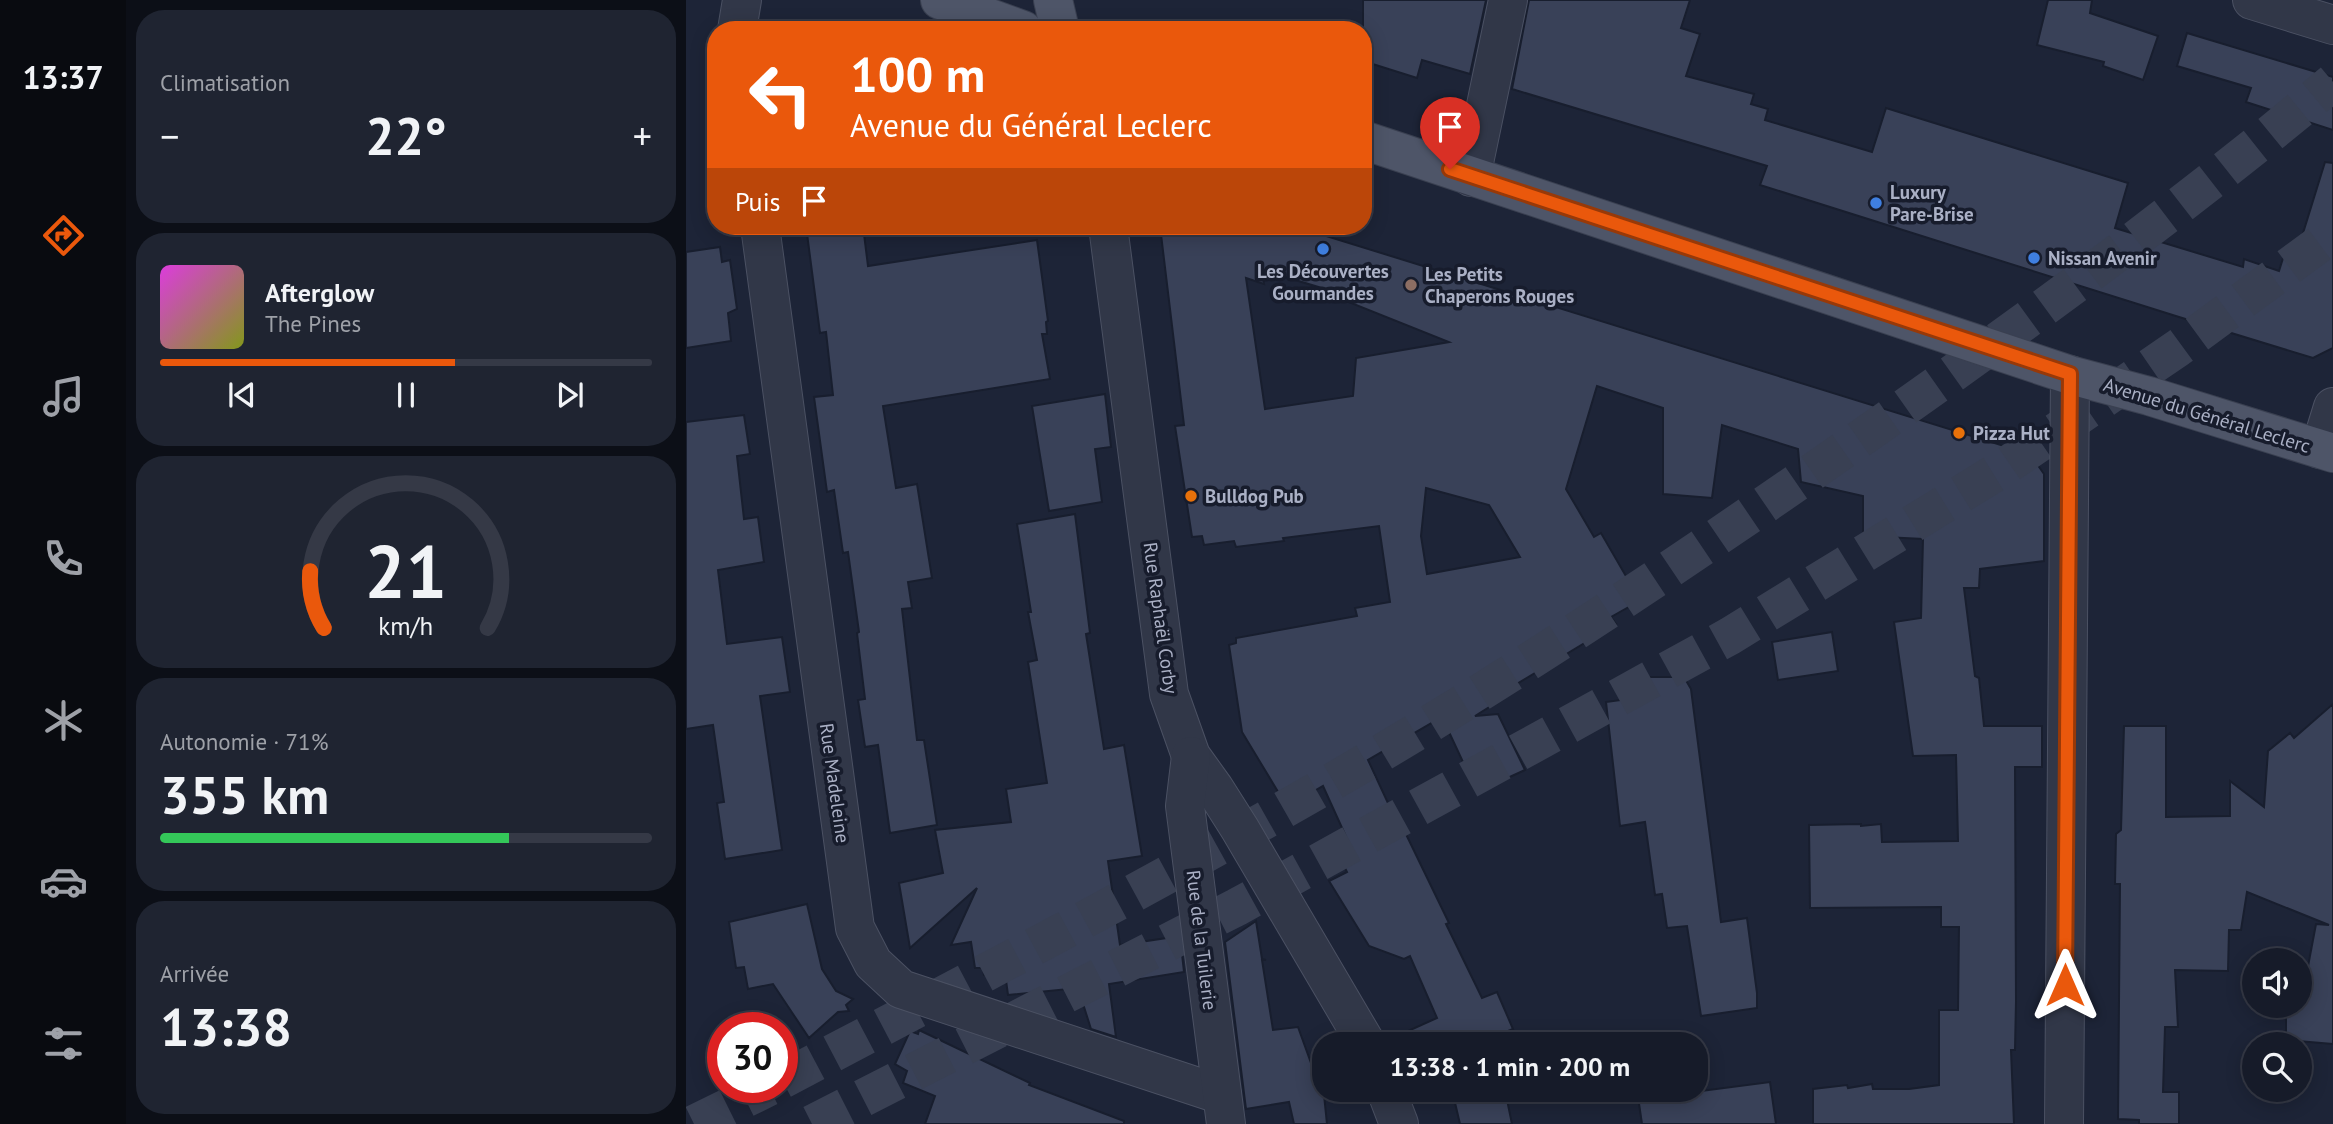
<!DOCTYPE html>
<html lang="fr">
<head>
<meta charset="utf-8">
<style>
  body { margin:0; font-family:"PT Sans",sans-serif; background:#1f2431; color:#f1f3f6; height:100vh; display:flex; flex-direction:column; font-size:26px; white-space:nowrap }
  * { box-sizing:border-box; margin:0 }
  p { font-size:23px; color:#9ea1a8 }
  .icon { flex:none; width:38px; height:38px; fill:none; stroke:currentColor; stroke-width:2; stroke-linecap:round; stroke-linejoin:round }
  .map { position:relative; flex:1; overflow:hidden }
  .side { display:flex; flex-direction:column; gap:10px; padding:10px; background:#0c0f17; width:560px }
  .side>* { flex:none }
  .hud { position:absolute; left:21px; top:21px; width:665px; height:214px; border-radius:28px; box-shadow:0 4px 18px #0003,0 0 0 2px #353946; background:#ea580c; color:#fff; overflow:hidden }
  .controls { position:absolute; left:1556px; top:948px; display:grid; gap:14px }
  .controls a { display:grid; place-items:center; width:70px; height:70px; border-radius:50%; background:#161b29; box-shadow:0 4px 18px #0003,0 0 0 2px #353946; font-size:35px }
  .speed { position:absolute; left:21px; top:1012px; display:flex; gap:14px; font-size:35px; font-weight:700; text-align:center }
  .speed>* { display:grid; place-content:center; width:91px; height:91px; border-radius:50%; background:#161b29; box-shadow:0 4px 18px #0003,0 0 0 2px #353946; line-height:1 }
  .speed .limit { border:10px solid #d22; background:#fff; color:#111 }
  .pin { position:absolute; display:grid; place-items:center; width:60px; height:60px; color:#fff; margin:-72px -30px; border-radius:50% 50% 50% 0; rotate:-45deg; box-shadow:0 0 7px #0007 }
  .pin .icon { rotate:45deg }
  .me { position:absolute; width:77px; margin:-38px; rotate:0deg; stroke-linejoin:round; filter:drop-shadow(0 0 5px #0008) }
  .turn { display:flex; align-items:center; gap:24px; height:147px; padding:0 28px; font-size:32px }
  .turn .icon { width:91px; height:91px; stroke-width:2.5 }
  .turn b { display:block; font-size:49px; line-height:60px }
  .then { display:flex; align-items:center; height:66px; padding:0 28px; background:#0003; gap:14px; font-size:26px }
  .big { font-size:52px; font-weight:700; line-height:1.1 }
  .side .card { flex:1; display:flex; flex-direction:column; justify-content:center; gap:10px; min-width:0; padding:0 24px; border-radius:28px; background:#1f2431 }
  .side .dial { align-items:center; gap:0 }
  .dial svg { height:182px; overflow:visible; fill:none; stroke:#353946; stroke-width:7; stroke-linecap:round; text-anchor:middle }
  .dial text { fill:#f1f3f6; stroke:none }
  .song { display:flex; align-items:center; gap:21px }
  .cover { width:84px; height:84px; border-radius:10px; background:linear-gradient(135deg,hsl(300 70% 55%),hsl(70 70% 35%)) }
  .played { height:7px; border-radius:4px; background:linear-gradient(90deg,#ea580c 60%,#353946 60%) }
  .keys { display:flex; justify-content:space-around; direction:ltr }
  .heat { display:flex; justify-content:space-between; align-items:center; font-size:38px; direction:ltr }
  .charge { height:10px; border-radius:5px; background:linear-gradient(90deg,#34c759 71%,#353946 0) }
  .trip { position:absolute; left:626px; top:1032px; width:396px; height:70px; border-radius:28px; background:#161b29; box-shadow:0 4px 18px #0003,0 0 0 2px #353946; font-weight:700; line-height:70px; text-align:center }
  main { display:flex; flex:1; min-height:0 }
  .tabs { display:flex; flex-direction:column; width:126px; justify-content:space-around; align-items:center; background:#090b10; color:#9ea1a8 }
  .tabs .icon { width:49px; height:49px }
  .tabs .selected { color:#ea580c }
  .tabs b { font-size:32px; color:#f1f3f6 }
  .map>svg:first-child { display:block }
  .building { fill:#394158; stroke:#181e2e; stroke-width:2; fill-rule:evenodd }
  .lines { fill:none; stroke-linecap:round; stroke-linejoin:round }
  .highway-tunnel { stroke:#394053; stroke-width:38; stroke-dasharray:38 19; stroke-linecap:butt }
  .minor-casing { stroke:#4b5163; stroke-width:40 }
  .major-casing { stroke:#3a4051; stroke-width:40 }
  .minor { stroke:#313748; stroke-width:38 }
  .major { stroke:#4e5568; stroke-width:38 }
  .route-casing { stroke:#983908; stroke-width:18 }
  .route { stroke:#ea580c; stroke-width:12 }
  .shop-dot { fill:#3f7fe0; stroke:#171c2c; stroke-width:2.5 }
  .education-dot { fill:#8d6e63; stroke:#171c2c; stroke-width:2.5 }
  .food-dot { fill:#e8710a; stroke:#171c2c; stroke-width:2.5 }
  .labels { text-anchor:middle; stroke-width:7; stroke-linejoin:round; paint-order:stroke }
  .poi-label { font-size:19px; font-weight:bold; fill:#aab0c5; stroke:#171c2c; text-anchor:start }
  .street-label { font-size:19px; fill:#aab0c5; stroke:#171c2c }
</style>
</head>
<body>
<main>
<nav class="tabs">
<b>13:37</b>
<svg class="icon selected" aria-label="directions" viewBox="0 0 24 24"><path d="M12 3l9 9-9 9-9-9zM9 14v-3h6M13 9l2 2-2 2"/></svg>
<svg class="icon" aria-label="music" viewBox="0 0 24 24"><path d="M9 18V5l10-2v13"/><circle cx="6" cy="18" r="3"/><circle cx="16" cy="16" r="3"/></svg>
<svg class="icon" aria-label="phone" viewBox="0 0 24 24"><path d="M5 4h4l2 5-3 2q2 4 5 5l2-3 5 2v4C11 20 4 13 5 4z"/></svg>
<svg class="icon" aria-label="climate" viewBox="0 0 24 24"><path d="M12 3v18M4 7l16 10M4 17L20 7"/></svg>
<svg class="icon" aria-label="car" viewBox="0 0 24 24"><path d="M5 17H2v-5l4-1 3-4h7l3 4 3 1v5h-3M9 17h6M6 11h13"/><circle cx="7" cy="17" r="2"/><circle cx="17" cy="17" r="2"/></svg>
<svg class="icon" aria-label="filters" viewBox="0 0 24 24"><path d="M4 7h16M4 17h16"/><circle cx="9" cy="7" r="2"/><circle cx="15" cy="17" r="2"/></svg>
</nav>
<section class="side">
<div class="card"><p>Climatisation</p>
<div class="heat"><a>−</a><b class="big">22°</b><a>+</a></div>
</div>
<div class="card">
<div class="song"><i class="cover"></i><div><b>Afterglow</b><p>The Pines</p></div></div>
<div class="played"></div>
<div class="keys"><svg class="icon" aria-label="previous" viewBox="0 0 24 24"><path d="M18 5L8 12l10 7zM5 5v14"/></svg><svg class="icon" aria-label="pause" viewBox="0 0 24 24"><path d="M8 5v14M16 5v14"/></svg><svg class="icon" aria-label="next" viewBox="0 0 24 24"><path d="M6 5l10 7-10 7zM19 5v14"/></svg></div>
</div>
<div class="card dial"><svg viewBox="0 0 100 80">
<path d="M14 69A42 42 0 1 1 86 69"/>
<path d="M14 69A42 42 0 0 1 8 44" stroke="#ea580c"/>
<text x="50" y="56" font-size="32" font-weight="700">21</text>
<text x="50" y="72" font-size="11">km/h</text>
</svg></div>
<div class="card"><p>Autonomie · 71%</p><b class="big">355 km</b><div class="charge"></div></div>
<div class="card"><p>Arrivée</p><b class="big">13:38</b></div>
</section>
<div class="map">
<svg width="1647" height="1124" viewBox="0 0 1647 1124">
  <rect width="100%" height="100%" fill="#1d2437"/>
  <!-- building -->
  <g class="building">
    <path d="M677,0H800L784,74L736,60L731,78L677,61Z"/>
    <path d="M843,0H1004L995,28L1014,34L1000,76L1068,94L1065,104L1082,109L1079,120L1186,152L1200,108L1442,183L1429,228L1557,267L1558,259L1593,271L1598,255L1609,259L1639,162L1647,163V348L1627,358L1493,317L1074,185L1081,166L826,89Z"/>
    <path d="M1362,0H1406L1404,13L1472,36L1457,80L1417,66L1418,62L1351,45Z"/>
    <path d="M1501,33L1647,77V130L1560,102L1565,88L1491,66Z"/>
    <path d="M120,226H177L182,266L351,240L362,321L360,322L361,334H356L364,379L197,406L210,488L231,484L246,578L222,582L226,608L216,609L231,740H238L251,825L204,833L192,745L179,747L172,700L179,699L171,633L173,632L162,552L157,553L148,490L141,492L128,397L147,395L140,332L134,333Z"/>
    <path d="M474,226H608L1344,454L1358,474V561L1294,569L1293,588H1278L1289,676L1293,678L1298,726H1356V767H1329L1330,1001L1329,1050H1325L1328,1124H1127V1089L1161,1085L1162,1088L1186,1084L1187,1089H1223L1253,1085V1010H1272L1273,927H1255V907L1124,908L1123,825L1175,824V826L1195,824L1196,842L1272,841L1270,755L1227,756L1208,622L1235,618L1237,539L1177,536V496L1115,482L1112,449L1036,425L1026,498L977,494V408L911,386L880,489L908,537L915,533L948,590V604L925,617L930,624L806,699L808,704L789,716L812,714L839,770L791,792L756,717L682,760L714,829L717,828L763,923L760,924L796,998L811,992L827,1029L788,1045H703L702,1040L751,1018L724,956L718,959L683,946L643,881L661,872L654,858L667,852L637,786L606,804L602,798L597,800L556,732L543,645L550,643V638L671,616L669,608L704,602L693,526L597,538L598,541L550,547L548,541L518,545L516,536L506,537L489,426L498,425ZM576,270L662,296L660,301L763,342L670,358L667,396L579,409L560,278L578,284ZM740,488L803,505L834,557L741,574L735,536Z"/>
    <path d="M34,247L36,262L44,260L51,309L42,313L45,341L0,348V252Z"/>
    <path d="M419,394L425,447L409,449L416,502L363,511L346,406Z"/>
    <path d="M58,415L64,454L51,456L58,519L72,517L78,562L32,570L41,644L96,637L104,692L74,696L96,850L39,859L31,803L38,802L27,725L0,729V422Z"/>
    <path d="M389,514L404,633L400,634L418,749L438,745L456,856L422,861L434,945L494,936L498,972L423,984L430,1037L405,1029L392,988L322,995L319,973L298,975L297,968H289L285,942L265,945L291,888L224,948L213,883L257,873L249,830L325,822L320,789L361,783L342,662L351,660L342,612H345L331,524Z"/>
    <path d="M1146,632L1152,671L1092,680L1086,642Z"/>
    <path d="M954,677H998L1005,689L1035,922L1061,918L1071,993V1008L1015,1016L1001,926L981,928L976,894L969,895L959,822L934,826L920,702L957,697Z"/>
    <path d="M1647,704V1044L1600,1040V1006H1614V998H1616L1630,924L1643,925L1561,892L1555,930H1543L1542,971L1489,970L1492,1027H1479L1477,1092H1493V1124H1453V1120L1432,1119L1434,884H1429L1430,834L1435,830L1438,726H1480V817L1544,816V781L1578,807L1582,751L1604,733L1608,738Z"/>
    <path d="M121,904L136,969L150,991L167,999L160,1005L163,1011L152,1012L123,1038L87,984L62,989L58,967L50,968L43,922Z"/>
    <path d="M570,921L576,959L580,960H576L587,1030L612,1027L625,1063L627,1076L636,1075L641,1124H608L603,1102L560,1109L539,942Z"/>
    <path d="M233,1030L344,1083L343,1085L438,1121V1124H239L249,1096L217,1083L221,1071L209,1064L224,1031L232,1034Z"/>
    <path d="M1084,1082L1090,1124H956L951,1090L1015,1091Z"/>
    <path d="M766,1090H819L826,1124H774Z"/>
  </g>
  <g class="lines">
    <!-- highway-tunnel -->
    <g class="highway-tunnel">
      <path d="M96,1080C268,989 442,899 611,802C794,698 969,581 1142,461C1315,341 1486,217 1647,82"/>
      <path d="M8,1124L83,1087"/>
      <path d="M126,1124L551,907L1044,636L1314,470L1492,348L1647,234"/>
    </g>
    <defs>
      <g id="minor">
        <path d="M1566,0L1647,25"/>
        <path d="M51,30L56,0"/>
        <path d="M785,177L822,0"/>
        <path d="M74,226L169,928L187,963L215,989L536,1095"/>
        <path d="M422,226L483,694L505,756L528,788L554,829L681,1045"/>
        <path d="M1634,449L1647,407"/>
        <path d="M505,756L499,806L540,1124"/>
        <path d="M700,1090L713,1124"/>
        <path d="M1378,1124L1384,375"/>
      </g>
      <g id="major">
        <path d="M254,0L337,30"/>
        <path d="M367,0L374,30"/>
        <path d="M677,140L1384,375L1463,396L1647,453"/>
      </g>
    </defs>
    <!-- minor casing -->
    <use href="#minor" class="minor-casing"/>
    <!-- major casing -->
    <use href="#major" class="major-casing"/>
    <!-- minor -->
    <use href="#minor" class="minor"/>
    <!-- major -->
    <use href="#major" class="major"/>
  </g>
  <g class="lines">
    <defs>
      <path id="route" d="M764,169L1384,374L1379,985"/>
    </defs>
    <!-- route casing -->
    <use href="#route" class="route-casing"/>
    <!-- route -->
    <use href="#route" class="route"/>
  </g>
  <!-- markers -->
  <g class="shop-dot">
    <circle cx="1190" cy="203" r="7"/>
    <circle cx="637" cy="249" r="7"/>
    <circle cx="1348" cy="258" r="7"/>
  </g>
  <circle class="education-dot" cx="725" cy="285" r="7"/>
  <g class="food-dot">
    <circle cx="1273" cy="433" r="7"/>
    <circle cx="505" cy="496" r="7"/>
  </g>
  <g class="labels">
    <!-- poi labels -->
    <g class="poi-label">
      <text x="1204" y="199">Luxury<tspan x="1204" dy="22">Pare-Brise</tspan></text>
      <text x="1362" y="265">Nissan Avenir</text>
      <text x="637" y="278" text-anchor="middle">Les Découvertes<tspan x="637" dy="22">Gourmandes</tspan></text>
      <text x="739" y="281">Les Petits<tspan x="739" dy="22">Chaperons Rouges</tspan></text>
      <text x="1287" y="440">Pizza Hut</text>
      <text x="519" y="503">Bulldog Pub</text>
    </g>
    <!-- street labels -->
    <g class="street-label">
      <text transform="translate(1521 415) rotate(17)" y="7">Avenue du Général Leclerc</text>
      <text transform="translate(475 618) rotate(82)" y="7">Rue Raphaël Corby</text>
      <text transform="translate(149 783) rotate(82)" y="7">Rue Madeleine</text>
      <text transform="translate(516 940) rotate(83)" y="7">Rue de la Tuilerie</text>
    </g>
  </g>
</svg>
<div class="controls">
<a><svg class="icon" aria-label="sound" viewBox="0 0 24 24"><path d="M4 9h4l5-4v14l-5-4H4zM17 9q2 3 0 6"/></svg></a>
<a><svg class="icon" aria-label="search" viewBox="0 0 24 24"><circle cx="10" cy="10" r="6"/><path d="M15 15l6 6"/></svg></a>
</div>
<div class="speed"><div class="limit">30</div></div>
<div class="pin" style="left:764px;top:169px;background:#d93025"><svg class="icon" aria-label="arrive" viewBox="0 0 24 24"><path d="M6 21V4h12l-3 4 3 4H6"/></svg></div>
<svg class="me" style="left:1379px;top:985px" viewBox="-20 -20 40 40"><path d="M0-17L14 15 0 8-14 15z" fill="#ea580c" stroke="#fff" stroke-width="4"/></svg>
<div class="trip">13:38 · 1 min · 200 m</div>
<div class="hud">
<div class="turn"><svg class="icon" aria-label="left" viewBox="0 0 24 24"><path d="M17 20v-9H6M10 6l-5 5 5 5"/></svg><div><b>100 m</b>Avenue du Général Leclerc</div></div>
<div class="then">Puis<svg class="icon" aria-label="arrive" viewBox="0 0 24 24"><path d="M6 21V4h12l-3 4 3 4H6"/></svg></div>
</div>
</div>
</main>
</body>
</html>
